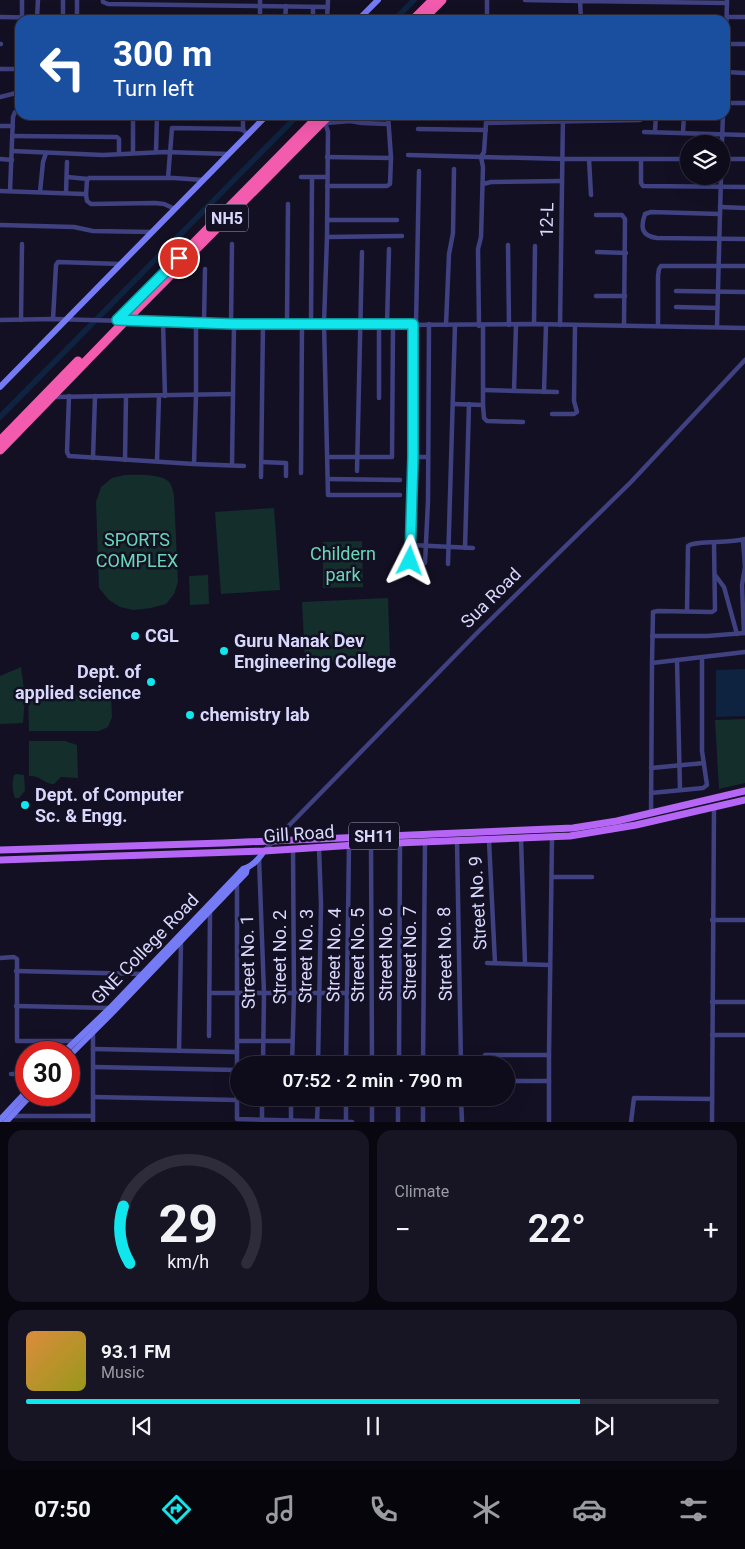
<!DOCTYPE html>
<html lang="en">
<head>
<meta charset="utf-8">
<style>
  body { margin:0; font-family:Roboto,sans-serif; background:#171524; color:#f1f3f6; height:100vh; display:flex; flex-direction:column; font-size:19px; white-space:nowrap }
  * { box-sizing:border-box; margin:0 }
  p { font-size:16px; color:#9b9ba3 }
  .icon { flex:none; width:28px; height:28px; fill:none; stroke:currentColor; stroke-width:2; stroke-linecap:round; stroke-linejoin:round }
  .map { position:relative; height:1122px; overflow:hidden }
  .drawer { display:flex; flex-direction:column; gap:8px; padding:8px; background:#08070f; flex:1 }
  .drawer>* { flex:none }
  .banner { position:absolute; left:15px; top:15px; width:715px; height:105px; border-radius:15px; box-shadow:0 5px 20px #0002,0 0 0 1px #2e2c3a; background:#1a4fa0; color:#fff; overflow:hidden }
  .tools { position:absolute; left:680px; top:135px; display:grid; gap:10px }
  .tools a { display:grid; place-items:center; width:50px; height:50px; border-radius:50%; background:#0e0c1b; box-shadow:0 5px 20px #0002,0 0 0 1px #2e2c3a; font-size:25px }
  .speed { position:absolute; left:15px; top:1041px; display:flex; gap:10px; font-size:25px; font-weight:700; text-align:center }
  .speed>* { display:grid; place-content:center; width:65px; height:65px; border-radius:50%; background:#0e0c1b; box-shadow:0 5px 20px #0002,0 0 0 1px #2e2c3a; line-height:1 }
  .speed .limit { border:8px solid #d22; background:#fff; color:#111 }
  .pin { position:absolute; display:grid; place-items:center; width:42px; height:42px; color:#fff; margin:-21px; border:2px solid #fff; border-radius:50%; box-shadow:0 1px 5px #0007 }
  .me { position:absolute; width:55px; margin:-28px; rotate:3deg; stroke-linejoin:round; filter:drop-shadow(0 0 4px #0008) }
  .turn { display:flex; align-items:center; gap:18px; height:105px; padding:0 15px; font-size:22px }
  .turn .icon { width:65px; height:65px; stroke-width:2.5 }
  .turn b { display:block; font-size:35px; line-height:42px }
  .big { font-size:38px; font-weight:600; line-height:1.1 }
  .drawer .widget { flex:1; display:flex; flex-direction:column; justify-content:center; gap:8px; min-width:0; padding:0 18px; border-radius:15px; background:#171524 }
  .drawer .dial { align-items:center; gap:0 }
  .dial svg { height:130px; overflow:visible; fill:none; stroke:#2e2c3a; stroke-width:7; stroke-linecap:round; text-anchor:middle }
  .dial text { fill:#f1f3f6; stroke:none }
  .song { display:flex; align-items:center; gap:15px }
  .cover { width:60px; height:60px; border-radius:8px; background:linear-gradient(135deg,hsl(30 70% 55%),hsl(60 70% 35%)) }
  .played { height:5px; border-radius:2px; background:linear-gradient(90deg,#12e6ed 80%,#2e2c3a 80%) }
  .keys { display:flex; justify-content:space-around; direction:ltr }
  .heat { display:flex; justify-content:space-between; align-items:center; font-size:28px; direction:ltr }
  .drawer .tiles { flex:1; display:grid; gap:8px; grid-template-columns:1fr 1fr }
  .widget:last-child { grid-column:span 2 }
  .trip { position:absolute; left:230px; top:1056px; width:285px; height:50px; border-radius:25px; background:#0e0c1b; box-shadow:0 5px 20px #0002,0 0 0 1px #2e2c3a; font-weight:600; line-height:50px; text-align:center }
  .menu { display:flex; height:80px; justify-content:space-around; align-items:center; background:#06050b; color:#9b9ba3 }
  .menu .icon { width:35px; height:35px }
  .menu .current { color:#12e6ed }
  .menu b { font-size:22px; color:#f1f3f6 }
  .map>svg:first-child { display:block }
  .green { fill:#142e2b }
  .water { fill:#0e2340 }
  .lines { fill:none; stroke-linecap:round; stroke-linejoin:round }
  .canal { stroke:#0e2340; stroke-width:5.5 }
  .street { stroke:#3f4180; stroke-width:4.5 }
  .secondary { stroke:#757af5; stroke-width:6 }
  .primary { stroke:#b566f4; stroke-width:7 }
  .highway { stroke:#f35bae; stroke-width:9 }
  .route-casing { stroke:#0c969a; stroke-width:12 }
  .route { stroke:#12e6ed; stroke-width:9 }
  .poi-dot { fill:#12e6ed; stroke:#131024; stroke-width:2 }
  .labels { text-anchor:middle; stroke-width:5; stroke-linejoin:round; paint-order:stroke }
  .shield { fill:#131024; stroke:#9d9bbb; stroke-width:1 }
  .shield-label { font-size:16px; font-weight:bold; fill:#d8d7fc }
  .street-label { font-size:18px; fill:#d8d7fc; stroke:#131024 }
  .park-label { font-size:18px; fill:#68d7b4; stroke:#131024 }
  .poi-label { font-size:18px; font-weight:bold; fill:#d8d7fc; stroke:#131024; text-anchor:start }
</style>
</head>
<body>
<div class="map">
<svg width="745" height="1122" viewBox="0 0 745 1122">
  <rect width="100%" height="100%" fill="#131024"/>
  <!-- green -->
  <g class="green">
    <path d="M125,475C136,475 162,473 170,483C172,486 173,492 174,495L178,582L174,594L166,604L151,608L133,610L120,607L109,600L99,588L96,502L101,487L112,478Z"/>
    <path d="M274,508L280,590L221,594L215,512Z"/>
    <path d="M362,541L363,587L323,588V542Z"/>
    <path d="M208,575L209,604L190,605L189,576Z"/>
    <path d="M388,598L390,658L305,662L302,602Z"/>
    <path d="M21,667L25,698L23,723L0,724V676Z"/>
    <path d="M111,693L112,717L108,727L99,731H29L28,696Z"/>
    <path d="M745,719V783L719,789L715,720Z"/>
    <path d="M29,741H65L77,745L78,778L61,777L54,784C44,784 42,776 29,776Z"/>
    <path d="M17,774L24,775L25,791L19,798H15C12,791 12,782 14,775Z"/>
  </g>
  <!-- water -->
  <path class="water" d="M745,669V716L716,717V670Z"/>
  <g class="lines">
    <!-- canal -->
    <g class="canal">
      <path d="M394,20L414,0"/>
      <path d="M0,417L298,115"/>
    </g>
    <!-- street -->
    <g class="street">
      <path d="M103,0V2L108,4L328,7"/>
      <path d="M487,0V20"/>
      <path d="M525,0L580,1"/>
      <path d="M0,17L165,20"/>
      <path d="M727,17H745"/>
      <path d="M22,18V0"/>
      <path d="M37,18L38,0"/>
      <path d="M63,18V0"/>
      <path d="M77,20V0"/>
      <path d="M260,20V0"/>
      <path d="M285,20L286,6"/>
      <path d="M313,20V7"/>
      <path d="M327,20L328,0"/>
      <path d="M581,20L580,1L727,3"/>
      <path d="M0,44H1"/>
      <path d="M726,44H745"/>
      <path d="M0,69H20"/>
      <path d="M725,72L745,73"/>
      <path d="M725,75L727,1"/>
      <path d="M0,97L20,92"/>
      <path d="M725,103H745"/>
      <path d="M324,119L328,132L327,237L324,323L328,495H400"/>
      <path d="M327,123L350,121L362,123L388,124"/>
      <path d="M486,123L487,115"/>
      <path d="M0,126H13"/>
      <path d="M418,129L486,130"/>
      <path d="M243,130V115"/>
      <path d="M655,131L656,115"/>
      <path d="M644,132L745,135"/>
      <path d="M683,132L684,115"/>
      <path d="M12,136L117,137L119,139V153"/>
      <path d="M12,151L103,155L165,152L229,154"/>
      <path d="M156,152L157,115"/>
      <path d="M133,153V115"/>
      <path d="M408,155L563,159H689"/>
      <path d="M327,157L391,158"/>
      <path d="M0,159L12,160"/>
      <path d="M589,159L591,195"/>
      <path d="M641,159V183L643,186L745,187"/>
      <path d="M721,159H745"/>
      <path d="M721,166L723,115"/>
      <path d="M67,177L88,179"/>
      <path d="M301,177H327"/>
      <path d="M168,178L172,128L239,129L243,130L248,135"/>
      <path d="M483,184L491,182L562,181"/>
      <path d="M327,186H387L390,184L391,158L388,115"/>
      <path d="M0,191L84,194L86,195L87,201L91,204L155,203L164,204L175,209"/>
      <path d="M10,191L13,117L15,112H20"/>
      <path d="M40,192L43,162L46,153"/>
      <path d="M66,193L67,162"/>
      <path d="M86,195L87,180L89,178H174L203,180"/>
      <path d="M720,207L745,208"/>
      <path d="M720,214L651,212L645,214C640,228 642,236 657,238L745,239"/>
      <path d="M596,215H622L625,219L624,326"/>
      <path d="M327,220H397"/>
      <path d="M0,225L74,227L93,231L152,232"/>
      <path d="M327,237L402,236"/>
      <path d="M508,245L509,325"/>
      <path d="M597,252L626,253"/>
      <path d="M676,291L745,292"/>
      <path d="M596,296H625"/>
      <path d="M676,307L717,308"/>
      <path d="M53,319L56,265L58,262L121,264"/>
      <path d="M0,320L53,319L234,324L358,323L393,325L534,324L745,328"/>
      <path d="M21,320L22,244"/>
      <path d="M163,322L165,396"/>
      <path d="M196,323V395L194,464L244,466"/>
      <path d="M204,323L205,269"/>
      <path d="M287,323L288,204"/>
      <path d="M311,323L312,177"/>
      <path d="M231,324L232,244"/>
      <path d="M379,324V398"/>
      <path d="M387,324L389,249"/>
      <path d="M416,324L419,171"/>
      <path d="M534,324L535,246"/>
      <path d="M446,325L449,254L453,233L454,169"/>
      <path d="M560,325L563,115"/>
      <path d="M479,326L478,249L481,237L483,167L481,157L484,152L486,123L640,120"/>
      <path d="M658,326V276L659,269L661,266H745"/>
      <path d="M717,327L721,176"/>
      <path d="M484,390L557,392"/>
      <path d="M514,391L516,325"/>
      <path d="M544,392L546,325"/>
      <path d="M69,396L67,452L69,456L194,464"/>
      <path d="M54,397L233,394"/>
      <path d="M453,404L483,405V325"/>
      <path d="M483,405L484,418L487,421L523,422"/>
      <path d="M552,414H574L577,412L574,401L575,326"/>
      <path d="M328,457H392L393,325"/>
      <path d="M413,457H428"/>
      <path d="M93,458L95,396"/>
      <path d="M125,460L126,396"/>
      <path d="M157,461L159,396"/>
      <path d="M262,462L286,463V476"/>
      <path d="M232,465L234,324"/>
      <path d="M357,471L362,252"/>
      <path d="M301,473L302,323"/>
      <path d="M261,477L263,323"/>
      <path d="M328,479L400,480"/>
      <path d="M743,540L745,567L742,585L744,633"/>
      <path d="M411,545L473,548"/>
      <path d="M465,548L469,404"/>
      <path d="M410,561L413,457V324"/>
      <path d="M425,563L428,501L429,324"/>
      <path d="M448,564L455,325"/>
      <path d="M715,575L724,587L737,634"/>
      <path d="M687,611L688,546C696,540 730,544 745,539"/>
      <path d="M652,636H707L745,633"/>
      <path d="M677,660L680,790"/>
      <path d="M652,663L653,612L658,611L712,612L715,610L714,543"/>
      <path d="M651,768L704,763"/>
      <path d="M651,793L703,788L707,785L702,751V657"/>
      <path d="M651,813L652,663L745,652"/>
      <path d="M521,839L525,964"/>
      <path d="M489,841L495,963"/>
      <path d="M457,842L461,1065"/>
      <path d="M371,844L372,1065"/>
      <path d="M265,850L477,633L631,482L745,360"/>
      <path d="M259,858L264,993L263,1065"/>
      <path d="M552,877H592"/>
      <path d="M237,884V1100"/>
      <path d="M712,920H745"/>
      <path d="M0,958L14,957L17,959V1041H76"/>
      <path d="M487,963L550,965"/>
      <path d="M16,971L142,974"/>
      <path d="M210,993H347"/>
      <path d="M712,1002H745"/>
      <path d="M16,1006L110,1008"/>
      <path d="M712,1035H745"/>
      <path d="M209,1036L210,910"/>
      <path d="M237,1041H292"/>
      <path d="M93,1049L237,1052"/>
      <path d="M179,1051L181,942"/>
      <path d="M485,1055H549"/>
      <path d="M292,1065L294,994L293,849"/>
      <path d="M318,1065L321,904L319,848"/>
      <path d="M346,1065L349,845"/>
      <path d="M399,1065L400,843"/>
      <path d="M423,1065L425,842"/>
      <path d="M94,1067L237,1070"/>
      <path d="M11,1074H26"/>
      <path d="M506,1081H549"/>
      <path d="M94,1097L237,1100V1119L352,1122"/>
      <path d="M372,1098V1122"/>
      <path d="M461,1098L462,1122"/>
      <path d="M11,1116H93"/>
      <path d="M262,1121V1098"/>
      <path d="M291,1121V1098"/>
      <path d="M317,1121L318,1098"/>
      <path d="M93,1122V1032"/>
      <path d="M346,1122V1098"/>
      <path d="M398,1122V1098"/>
      <path d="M423,1122V1098"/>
      <path d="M549,1122V1055L552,838"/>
      <path d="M631,1122L634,1098L712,1099"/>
      <path d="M712,1122L714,808"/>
    </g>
    <!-- secondary -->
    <g class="secondary">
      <path d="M358,20L378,0"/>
      <path d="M0,387L267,115"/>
      <path d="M64,1052L110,1008L243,869C251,867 259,859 264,851"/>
      <path d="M69,1056L114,1011L246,873L247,868"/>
      <path d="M0,1120L26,1092"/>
      <path d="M6,1122L31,1095"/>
    </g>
    <!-- primary -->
    <g class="primary">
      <path d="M0,850L223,843L573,828L617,821L745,791"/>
      <path d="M0,860L264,851L371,844L570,836L636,825L745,800"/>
    </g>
    <!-- highway -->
    <g class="highway">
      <path d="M413,20L433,0"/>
      <path d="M422,20L442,0"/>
      <path d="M183,254L320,115"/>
      <path d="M0,441L78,361"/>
      <path d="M0,450L125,321L329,115"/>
    </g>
  </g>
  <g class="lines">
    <defs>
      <path id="route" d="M179,258L117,320L234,324H413V457L410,561"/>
    </defs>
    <!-- route casing -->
    <use href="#route" class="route-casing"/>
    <!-- route -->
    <use href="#route" class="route"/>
  </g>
  <!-- markers -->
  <g class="poi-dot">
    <circle cx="135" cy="636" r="5"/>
    <circle cx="224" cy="651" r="5"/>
    <circle cx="151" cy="682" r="5"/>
    <circle cx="190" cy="715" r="5"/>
    <circle cx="25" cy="805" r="5"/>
  </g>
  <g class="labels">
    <!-- shield labels -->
    <g class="shield">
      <rect x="206" y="204.5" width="42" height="27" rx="4"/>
      <rect x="349" y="822.5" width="50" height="27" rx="4"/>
    </g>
    <g class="shield-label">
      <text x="227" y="224">NH5</text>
      <text x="374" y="842">SH11</text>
    </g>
    <!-- street labels -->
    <g class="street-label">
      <text transform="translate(547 220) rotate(-89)" y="6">12-L</text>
      <text transform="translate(491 598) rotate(-45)" y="6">Sua Road</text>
      <text transform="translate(299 834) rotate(-4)" y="6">Gill Road</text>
      <text transform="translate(478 903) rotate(-93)" y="6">Street No. 9</text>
      <text transform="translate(145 949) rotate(-46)" y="6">GNE College Road</text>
      <text transform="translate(410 953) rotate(-90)" y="6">Street No. 7</text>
      <text transform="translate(386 954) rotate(-90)" y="6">Street No. 6</text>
      <text transform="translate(445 954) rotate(-91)" y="6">Street No. 8</text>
      <text transform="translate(334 955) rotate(-89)" y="6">Street No. 4</text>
      <text transform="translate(358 955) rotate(-90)" y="6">Street No. 5</text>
      <text transform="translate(306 956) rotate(-89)" y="6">Street No. 3</text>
      <text transform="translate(280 957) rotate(-90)" y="6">Street No. 2</text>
      <text transform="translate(248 962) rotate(-91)" y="6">Street No. 1</text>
    </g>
    <!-- park labels -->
    <g class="park-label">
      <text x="137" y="546">SPORTS<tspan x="137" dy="21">COMPLEX</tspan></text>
      <text x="343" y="560">Childern<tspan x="343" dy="21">park</tspan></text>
    </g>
    <!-- poi labels -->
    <g class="poi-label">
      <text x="145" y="642">CGL</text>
      <text x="234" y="647">Guru Nanak Dev<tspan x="234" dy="21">Engineering College</tspan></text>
      <text x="141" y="678" text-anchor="end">Dept. of<tspan x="141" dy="21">applied science</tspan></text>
      <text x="200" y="721">chemistry lab</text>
      <text x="35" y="801">Dept. of Computer<tspan x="35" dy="21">Sc. &amp; Engg.</tspan></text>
    </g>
  </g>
</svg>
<div class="tools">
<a><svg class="icon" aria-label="layers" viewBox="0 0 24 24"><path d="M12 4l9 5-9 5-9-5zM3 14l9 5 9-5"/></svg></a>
</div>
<div class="speed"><div class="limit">30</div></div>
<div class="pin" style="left:179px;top:258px;background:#d93025"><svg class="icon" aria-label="arrive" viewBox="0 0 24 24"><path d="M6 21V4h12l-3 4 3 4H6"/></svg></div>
<svg class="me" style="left:410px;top:561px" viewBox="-20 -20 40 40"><path d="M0-17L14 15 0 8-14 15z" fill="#12e6ed" stroke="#fff" stroke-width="4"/></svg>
<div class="trip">07:52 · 2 min · 790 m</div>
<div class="banner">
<div class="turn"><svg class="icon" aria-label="left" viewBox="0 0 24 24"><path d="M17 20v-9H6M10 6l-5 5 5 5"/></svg><div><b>300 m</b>Turn left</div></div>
</div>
</div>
<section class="drawer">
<div class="tiles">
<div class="widget dial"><svg viewBox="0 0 100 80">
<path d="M14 69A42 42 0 1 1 86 69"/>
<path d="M14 69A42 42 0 0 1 10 34" stroke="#12e6ed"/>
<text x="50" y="56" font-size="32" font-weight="700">29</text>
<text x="50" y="72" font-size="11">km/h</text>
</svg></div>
<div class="widget"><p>Climate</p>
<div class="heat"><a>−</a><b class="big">22°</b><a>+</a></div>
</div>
<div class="widget">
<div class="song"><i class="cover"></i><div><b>93.1 FM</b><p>Music</p></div></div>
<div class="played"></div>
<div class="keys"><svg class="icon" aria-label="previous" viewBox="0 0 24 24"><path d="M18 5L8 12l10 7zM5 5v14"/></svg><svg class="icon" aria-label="pause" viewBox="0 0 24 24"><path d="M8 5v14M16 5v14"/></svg><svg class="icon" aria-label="next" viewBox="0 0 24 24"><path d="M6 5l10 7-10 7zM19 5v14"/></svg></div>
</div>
</div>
</section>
<nav class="menu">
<b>07:50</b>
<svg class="icon current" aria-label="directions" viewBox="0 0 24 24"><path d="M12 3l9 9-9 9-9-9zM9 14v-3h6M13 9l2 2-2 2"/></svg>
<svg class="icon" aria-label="music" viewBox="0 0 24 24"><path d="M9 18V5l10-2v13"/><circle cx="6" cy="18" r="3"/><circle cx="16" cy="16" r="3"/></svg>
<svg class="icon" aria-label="phone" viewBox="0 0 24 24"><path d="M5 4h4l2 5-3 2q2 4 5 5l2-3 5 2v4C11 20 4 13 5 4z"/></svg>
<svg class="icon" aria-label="climate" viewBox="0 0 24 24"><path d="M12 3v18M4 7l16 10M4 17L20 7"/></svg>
<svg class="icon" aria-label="car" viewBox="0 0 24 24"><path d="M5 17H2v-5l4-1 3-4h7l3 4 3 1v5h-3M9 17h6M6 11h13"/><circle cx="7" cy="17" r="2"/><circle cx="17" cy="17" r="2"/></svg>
<svg class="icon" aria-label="filters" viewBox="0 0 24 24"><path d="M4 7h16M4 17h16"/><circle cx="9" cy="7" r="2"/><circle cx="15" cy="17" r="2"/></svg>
</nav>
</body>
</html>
